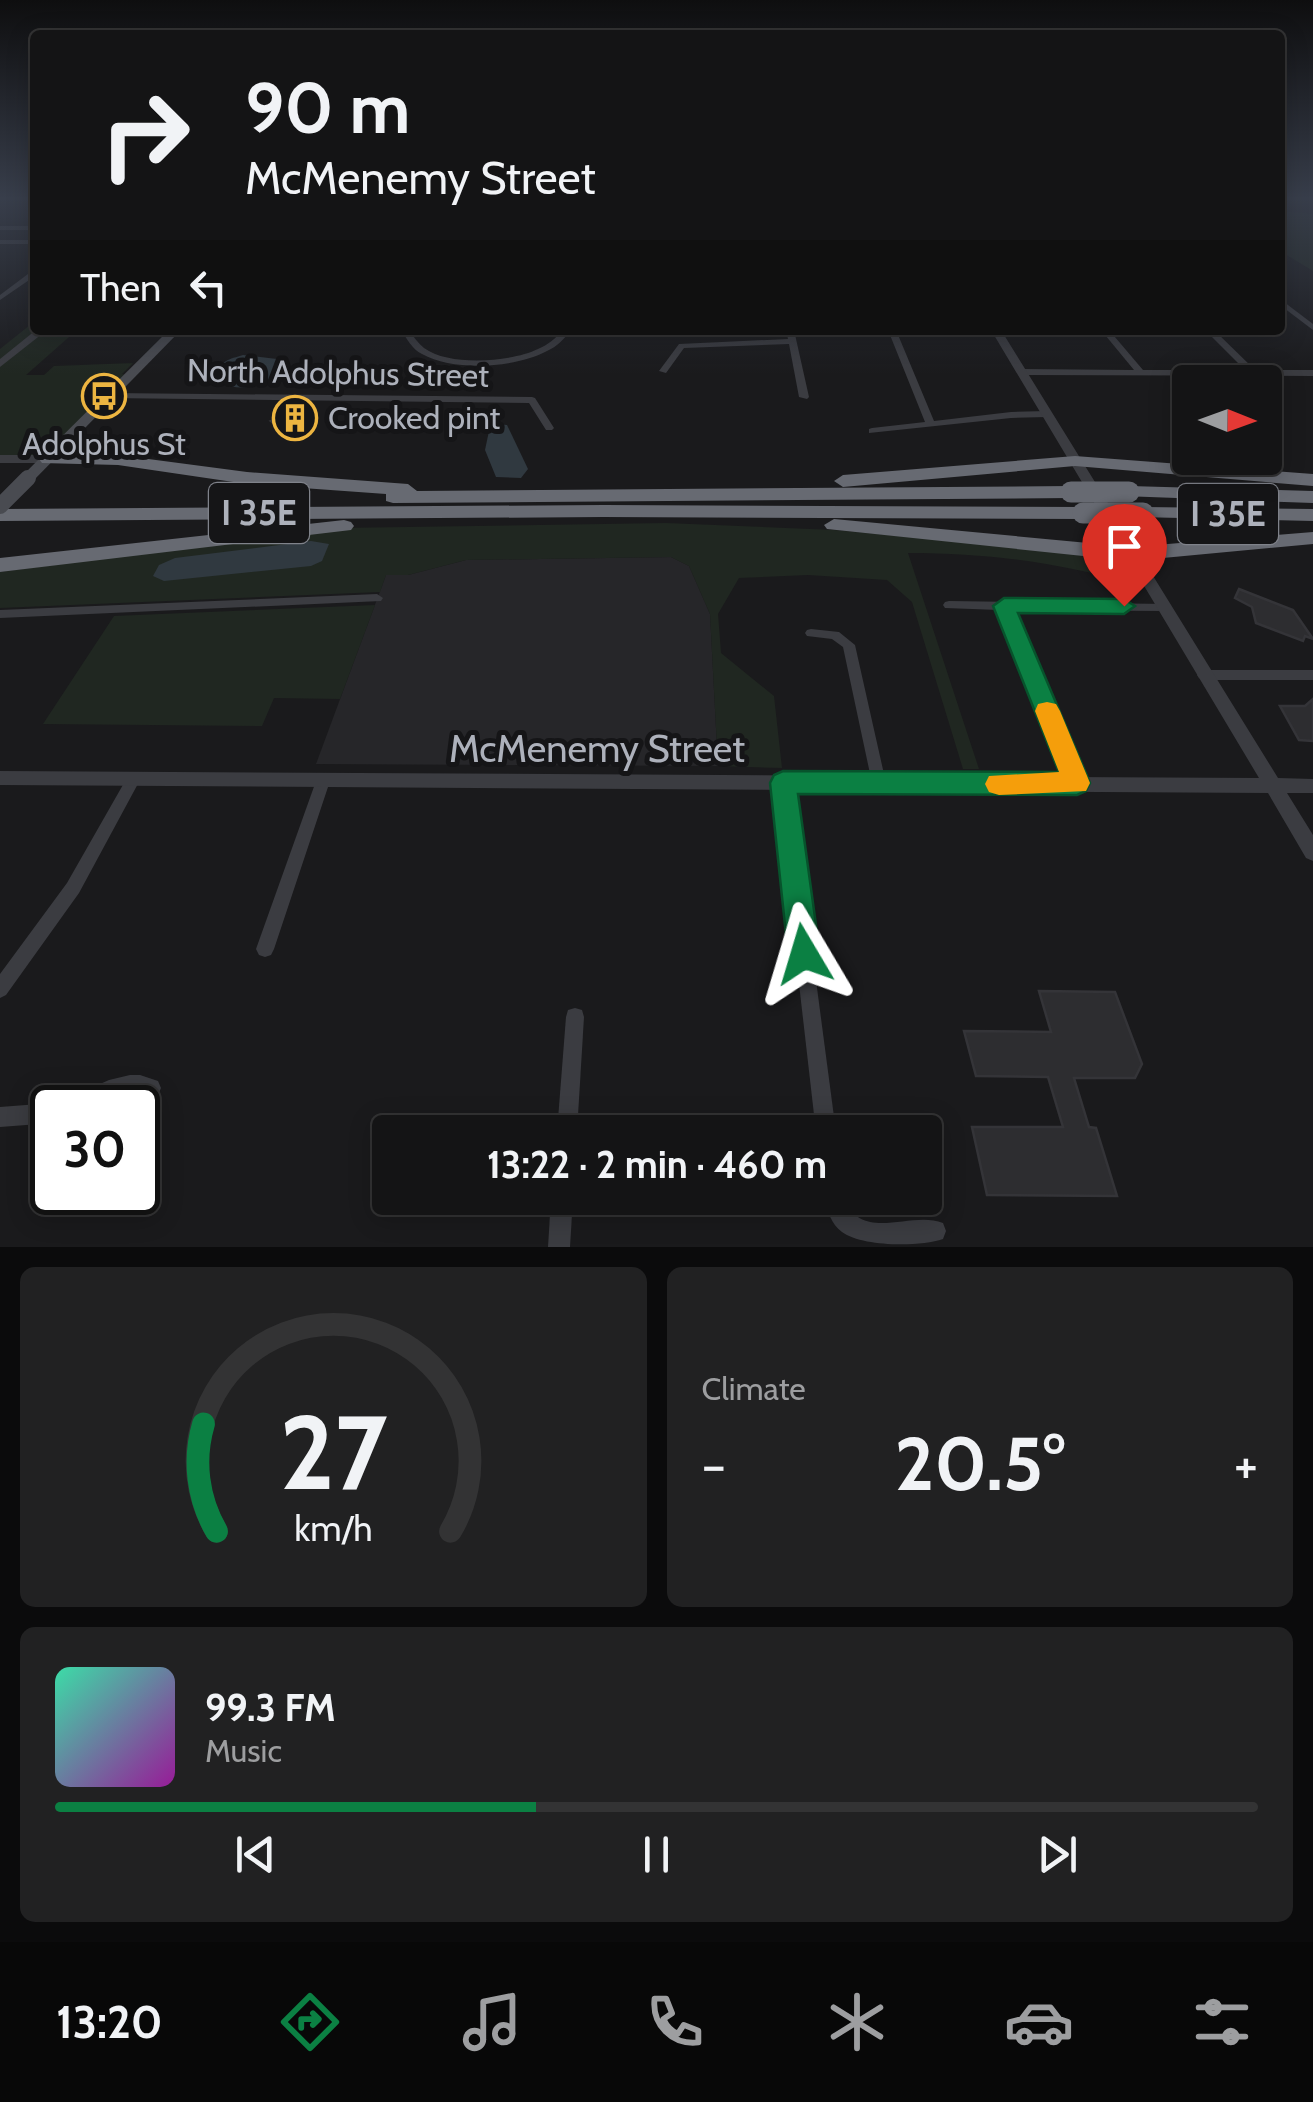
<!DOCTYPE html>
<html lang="en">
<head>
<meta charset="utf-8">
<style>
  body { margin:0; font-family:Cabin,sans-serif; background:#212122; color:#f1f3f6; height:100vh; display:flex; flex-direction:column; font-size:38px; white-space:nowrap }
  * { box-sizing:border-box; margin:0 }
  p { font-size:32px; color:#9d9ea0 }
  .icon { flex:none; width:55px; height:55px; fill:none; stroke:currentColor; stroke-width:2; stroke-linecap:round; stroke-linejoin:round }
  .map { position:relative; height:1247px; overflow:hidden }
  .details { display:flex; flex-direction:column; gap:20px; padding:20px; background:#0b0b0c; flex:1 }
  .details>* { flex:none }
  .guide { position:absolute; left:30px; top:30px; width:1255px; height:305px; border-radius:10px; box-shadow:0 5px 25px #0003,0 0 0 2px #333334; background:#141415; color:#f1f3f6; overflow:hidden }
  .needle { width:65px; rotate:91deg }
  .controls { position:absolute; left:1172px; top:365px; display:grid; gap:20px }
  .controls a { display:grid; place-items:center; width:110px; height:110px; border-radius:10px; background:#141415; box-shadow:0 5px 25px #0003,0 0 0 2px #333334; font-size:50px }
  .speed { position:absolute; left:30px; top:1085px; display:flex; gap:20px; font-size:50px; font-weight:700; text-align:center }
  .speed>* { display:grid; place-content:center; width:130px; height:130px; border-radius:50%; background:#141415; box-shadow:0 5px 25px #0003,0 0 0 2px #333334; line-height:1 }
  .speed .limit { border:5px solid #111; border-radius:15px; background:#fff; color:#111 }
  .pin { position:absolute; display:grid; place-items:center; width:85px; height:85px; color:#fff; margin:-102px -42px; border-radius:50% 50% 50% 0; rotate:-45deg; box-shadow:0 0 10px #0007 }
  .pin .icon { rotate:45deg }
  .me { position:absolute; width:110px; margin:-55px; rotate:353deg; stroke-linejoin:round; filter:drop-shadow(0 0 8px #0008) }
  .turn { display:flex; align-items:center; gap:35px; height:210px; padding:0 50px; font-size:45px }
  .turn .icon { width:130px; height:130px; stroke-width:2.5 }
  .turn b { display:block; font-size:70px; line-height:85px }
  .then { display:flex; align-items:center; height:95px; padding:0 50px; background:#0003; gap:20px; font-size:38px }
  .big { font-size:75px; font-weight:800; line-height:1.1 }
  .details .tile { flex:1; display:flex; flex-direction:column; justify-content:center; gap:15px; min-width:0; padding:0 35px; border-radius:15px; background:#212122 }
  .details .dial { align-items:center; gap:0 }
  .dial svg { height:260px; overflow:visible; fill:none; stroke:#333334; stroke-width:7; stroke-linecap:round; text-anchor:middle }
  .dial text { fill:#f1f3f6; stroke:none }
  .song { display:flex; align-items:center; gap:30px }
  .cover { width:120px; height:120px; border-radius:15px; background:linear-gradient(135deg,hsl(160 70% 55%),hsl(300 70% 35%)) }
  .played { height:10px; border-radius:5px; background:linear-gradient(90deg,#0b8043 40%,#333334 40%) }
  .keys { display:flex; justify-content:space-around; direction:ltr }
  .heat { display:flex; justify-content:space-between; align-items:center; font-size:55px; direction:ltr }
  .details .tiles { flex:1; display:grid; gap:20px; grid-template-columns:1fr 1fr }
  .tile:last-child { grid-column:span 2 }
  .trip { position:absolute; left:372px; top:1115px; width:570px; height:100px; border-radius:10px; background:#141415; box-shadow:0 5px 25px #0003,0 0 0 2px #333334; font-weight:800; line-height:100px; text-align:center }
  .menu { display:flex; height:160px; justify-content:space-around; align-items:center; background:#080808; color:#9d9ea0 }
  .menu .icon { width:70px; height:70px }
  .menu .on { color:#0b8043 }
  .menu b { font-size:45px; color:#f1f3f6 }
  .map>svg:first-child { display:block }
  .built { fill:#262629 }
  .green { fill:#202721 }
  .water { fill:#303940 }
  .building { fill:#2d2d30; stroke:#343438; stroke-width:2.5 }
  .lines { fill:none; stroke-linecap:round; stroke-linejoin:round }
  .minor { fill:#3b3c41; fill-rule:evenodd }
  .tertiary { fill:#3b3c41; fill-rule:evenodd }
  .secondary { fill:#494b51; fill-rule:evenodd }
  .motorway { fill:#676a72; fill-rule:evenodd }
  .secondary-bridge { stroke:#494b51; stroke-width:16 }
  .motorway-bridge { stroke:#676a72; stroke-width:21 }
  .route { fill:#0b8043; stroke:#07532c; stroke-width:2.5 }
  .slow { fill:#f59e0b }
  .labels { text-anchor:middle; stroke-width:10; stroke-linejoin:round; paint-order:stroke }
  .far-street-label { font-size:32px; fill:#adb1bb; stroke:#151517 }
  .far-poi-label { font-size:32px; fill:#adb1bb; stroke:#151517; text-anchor:start }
  .shield { fill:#151517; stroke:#7f828a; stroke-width:2.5 }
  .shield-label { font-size:35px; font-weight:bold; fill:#adb1bb }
  .street-label { font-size:38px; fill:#adb1bb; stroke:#151517 }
</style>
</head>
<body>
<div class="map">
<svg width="1313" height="1247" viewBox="0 0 1313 1247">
  <rect width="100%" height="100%" fill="#1a1a1c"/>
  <!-- built -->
  <path class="built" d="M671,557L689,566L710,614L718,766L316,764L386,575H408L466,560Z"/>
  <!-- green -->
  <g class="green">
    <path d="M1280,211L1313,214V271L1280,251Z"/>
    <path d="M35,321V330H77L26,375H44L54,366L133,363L122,374L130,375L48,459H0V349Z"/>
    <path d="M666,523L834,530L1114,556L1139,585C1059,563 991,553 908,553L979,769H963L912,602L887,580L808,575L739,578L718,614L721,653L774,696L782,768L718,766L710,614L689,566L671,557L466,560L408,575H386L380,592L0,608V572L338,528Z"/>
    <path d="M375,605L340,699L274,698L262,726L43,724L114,616Z"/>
  </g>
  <!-- water -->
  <g class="water">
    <path d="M243,355L277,359L281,371C266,386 244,391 224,385L217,376C218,361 230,359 243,355Z"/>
    <path d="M498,424L507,425L528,469L521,478L496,477L485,450L489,431Z"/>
    <path d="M311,541L329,544L322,561L311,566L164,581L153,576L159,565L175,558Z"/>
  </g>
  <!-- building -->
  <g class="building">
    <path d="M298,404H310L305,411H310L308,415L316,421L289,434L271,421L295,411Z"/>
    <path d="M1239,589L1293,610L1313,639L1305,636L1303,641L1256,623L1252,607L1235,598Z"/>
    <path d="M1313,699V741L1299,740L1280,706H1305Z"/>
    <path d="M1039,991L1115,992L1142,1064L1135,1078H1074L1089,1127L1096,1128L1117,1196L987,1195L972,1127H1063L1048,1077L976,1076L964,1031L1051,1032Z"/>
  </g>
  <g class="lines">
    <!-- minor -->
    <g class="minor">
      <rect x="0" y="240" width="35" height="4"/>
      <path d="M32,271H35V276L0,300V295Z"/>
      <path d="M1280,299L1313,324V330L1280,305Z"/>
      <path d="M401,330H409C413,336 418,343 424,348C450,367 511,362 538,349C548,345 556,338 563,330H571C564,339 558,346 547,351C515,368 454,372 422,354C412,349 407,339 401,330Z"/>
      <path d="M786,330H794L809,397L807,399L799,397L789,344L684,348L666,373L659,371L679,344L788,339Z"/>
      <path d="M888,330H896L934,421L1011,412L1047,411L1052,414L1047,417L1011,418L869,433V429L872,428L925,422Z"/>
      <path d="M1101,330H1109L1143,370H1245L1205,330H1214L1255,370H1313V376L1022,375L1018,372L1022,369L1134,370Z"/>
      <path d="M110,393L532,397L535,398L554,428L552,430H546L529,403L107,398L105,396Z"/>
      <path d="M377,594L383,598L381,601L0,618V610Z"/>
      <path d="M949,601L1167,604L1169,607L1163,611L1012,610L1084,783L1082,787L1077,789L1072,787L1070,783L999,610L945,608L943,605L945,602Z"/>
      <path d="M811,629L839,632L855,645L886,783L884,787L879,789L874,787L872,783L843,647L832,639L807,636L805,633L807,630Z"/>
      <path d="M1204,670H1313V680H1204L1199,678L1197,675L1199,672Z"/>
      <path d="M133,774L138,776L140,780L79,893L6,995L0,998V974L67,883L128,776Z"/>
      <path d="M323,775L328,777L330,781L274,949L271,955L265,957L259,955L256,949L316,781L318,777Z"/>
      <path d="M783,777L788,779L790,783L836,1132H816L776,783L778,779Z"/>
      <path d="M575,1008L582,1010L584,1017L577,1132H557L566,1017L568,1010Z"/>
      <path d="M130,1075H140L158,1081L161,1088L158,1095L151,1098L140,1095L119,1096L93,1108H52V1123L0,1127V1107L52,1103L59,1107L62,1101L109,1080Z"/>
      <path d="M551,1198H573L570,1247H548Z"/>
      <path d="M823,1198H844C862,1244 910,1210 943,1223L946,1231L943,1239C920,1247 862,1247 842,1232C831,1224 828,1211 823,1198Z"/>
    </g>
    <!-- tertiary -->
    <g class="tertiary">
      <rect x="0" y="226" width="35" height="4"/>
      <path d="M36,330H47L0,367V359Z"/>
      <path d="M991,330H1001L1278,778L1313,779V793H1287L1313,835V861L1306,858L1268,793L0,785V771L1259,778Z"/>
      <path d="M0,455H48L54,459L48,463H0Z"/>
    </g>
    <!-- secondary -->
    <path class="secondary" d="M169,330H181L33,481H23V475Z"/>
    <!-- motorway -->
    <g class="motorway">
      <path d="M48,454L118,455L247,472L408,484L417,491L1071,486L1080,492L1071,498L393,503L386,501V494L247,484L118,465L42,463L39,459Z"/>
      <path d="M1075,456L1313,474V486L1075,466L843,487L834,481L843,475Z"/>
      <path d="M1129,486L1313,491V503L1122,496L1120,492Z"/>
      <path d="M603,505L1083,507L1093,513L1083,519L603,517L0,521V509Z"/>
      <path d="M1143,507L1313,509V521L1136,517L1133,513L1136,509Z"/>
      <path d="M834,519L1131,547L1313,532V544L1131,561L827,529L824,525Z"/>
      <path d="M344,520L351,522L354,526L351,530L0,572V558Z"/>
    </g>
    <!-- secondary-bridge -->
    <path class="secondary-bridge" d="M0,506L28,478"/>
    <!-- motorway-bridge -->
    <g class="motorway-bridge">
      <path d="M1071,492H1129"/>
      <path d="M1083,513H1143"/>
    </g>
  </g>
  <!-- sky -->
  <linearGradient id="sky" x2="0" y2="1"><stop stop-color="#0e0e0f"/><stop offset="0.53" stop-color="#383e4b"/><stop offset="1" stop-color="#383e4b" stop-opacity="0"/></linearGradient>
  <rect width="1313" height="374" fill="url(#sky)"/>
  <!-- route -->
  <path class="route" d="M1004,598L1124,599L1135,606L1124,614L1018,613L1090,783L1086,791L1077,795L798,794L820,954L815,965L804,969L793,965L788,954L770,783L774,775L783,771L1059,772L993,606Z"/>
  <!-- slow -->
  <path class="slow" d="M1047,702L1056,704L1060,711L1090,783L1086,791L999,795L989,792L985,784L989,776L1059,772L1035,711L1038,704Z"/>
  <!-- icons -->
  <defs>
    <symbol id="bus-ring" viewBox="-11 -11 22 22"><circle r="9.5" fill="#151517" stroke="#edb541" stroke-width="1.5"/><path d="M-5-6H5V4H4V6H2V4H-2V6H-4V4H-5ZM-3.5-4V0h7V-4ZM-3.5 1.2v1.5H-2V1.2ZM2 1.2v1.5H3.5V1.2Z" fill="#edb541"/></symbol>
    <symbol id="building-ring" viewBox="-11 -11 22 22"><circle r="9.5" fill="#151517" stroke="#edb541" stroke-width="1.5"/><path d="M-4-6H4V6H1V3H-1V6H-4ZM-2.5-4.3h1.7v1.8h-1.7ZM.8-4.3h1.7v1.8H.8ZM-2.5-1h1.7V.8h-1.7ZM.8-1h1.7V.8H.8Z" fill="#edb541"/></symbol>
  </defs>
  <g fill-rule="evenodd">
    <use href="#bus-ring" x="79" y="371" width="50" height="50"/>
    <use href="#building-ring" x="270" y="393" width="50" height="50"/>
  </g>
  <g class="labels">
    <!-- far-street labels -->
    <g class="far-street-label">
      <text transform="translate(338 373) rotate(1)" y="11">North Adolphus Street</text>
    </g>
    <!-- far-poi labels -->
    <g class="far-poi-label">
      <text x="328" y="429">Crooked pint</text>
      <text x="104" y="455" text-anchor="middle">Adolphus St</text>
    </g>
    <!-- shield labels -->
    <g class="shield">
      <rect x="209" y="483" width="100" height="60" rx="8"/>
      <rect x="1178" y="484" width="100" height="60" rx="8"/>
    </g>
    <g class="shield-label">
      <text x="259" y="525">I 35E</text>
      <text x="1228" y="526">I 35E</text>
    </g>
    <!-- street labels -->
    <g class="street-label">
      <text x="597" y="762">McMenemy Street</text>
    </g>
  </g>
</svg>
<div class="controls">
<a><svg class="needle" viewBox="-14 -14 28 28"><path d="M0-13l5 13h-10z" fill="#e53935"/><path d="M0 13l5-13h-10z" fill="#9d9ea0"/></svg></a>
</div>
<div class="speed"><div class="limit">30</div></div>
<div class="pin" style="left:1124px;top:606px;background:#d93025"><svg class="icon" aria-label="arrive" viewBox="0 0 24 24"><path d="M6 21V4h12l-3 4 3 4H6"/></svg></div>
<svg class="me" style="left:804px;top:954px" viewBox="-20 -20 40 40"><path d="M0-17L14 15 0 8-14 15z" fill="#0b8043" stroke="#fff" stroke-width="4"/></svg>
<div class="trip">13:22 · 2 min · 460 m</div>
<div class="guide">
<div class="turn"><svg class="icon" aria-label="right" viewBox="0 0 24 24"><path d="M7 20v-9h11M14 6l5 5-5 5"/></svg><div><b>90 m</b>McMenemy Street</div></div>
<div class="then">Then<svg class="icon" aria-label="left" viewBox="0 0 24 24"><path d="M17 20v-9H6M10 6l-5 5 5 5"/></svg></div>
</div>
</div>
<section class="details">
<div class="tiles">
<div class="tile dial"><svg viewBox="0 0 100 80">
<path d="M14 69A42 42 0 1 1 86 69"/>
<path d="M14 69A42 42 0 0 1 10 36" stroke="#0b8043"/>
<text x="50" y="56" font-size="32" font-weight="700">27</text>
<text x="50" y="72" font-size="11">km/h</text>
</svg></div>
<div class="tile"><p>Climate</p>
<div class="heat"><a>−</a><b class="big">20.5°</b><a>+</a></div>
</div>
<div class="tile">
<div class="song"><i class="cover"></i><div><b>99.3 FM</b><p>Music</p></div></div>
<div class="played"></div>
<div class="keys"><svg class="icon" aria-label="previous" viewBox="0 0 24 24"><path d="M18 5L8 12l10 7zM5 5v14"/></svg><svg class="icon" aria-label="pause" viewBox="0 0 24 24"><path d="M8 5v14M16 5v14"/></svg><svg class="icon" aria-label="next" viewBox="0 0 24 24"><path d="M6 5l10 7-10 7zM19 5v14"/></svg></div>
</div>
</div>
</section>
<nav class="menu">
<b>13:20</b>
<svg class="icon on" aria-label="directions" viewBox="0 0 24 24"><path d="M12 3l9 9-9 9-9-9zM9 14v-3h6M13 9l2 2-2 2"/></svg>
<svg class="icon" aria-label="music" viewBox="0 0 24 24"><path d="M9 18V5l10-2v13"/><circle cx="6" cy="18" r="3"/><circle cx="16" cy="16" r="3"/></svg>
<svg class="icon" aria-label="phone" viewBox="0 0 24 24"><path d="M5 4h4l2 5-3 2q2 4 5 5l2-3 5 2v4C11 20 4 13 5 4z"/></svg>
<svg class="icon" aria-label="climate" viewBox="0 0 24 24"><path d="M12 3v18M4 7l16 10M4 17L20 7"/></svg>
<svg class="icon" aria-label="car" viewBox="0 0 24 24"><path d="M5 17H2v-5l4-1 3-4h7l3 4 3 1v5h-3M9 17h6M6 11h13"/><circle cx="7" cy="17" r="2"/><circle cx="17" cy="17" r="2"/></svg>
<svg class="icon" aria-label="filters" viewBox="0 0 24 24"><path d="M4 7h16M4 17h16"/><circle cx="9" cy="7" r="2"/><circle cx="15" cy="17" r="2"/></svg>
</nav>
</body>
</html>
